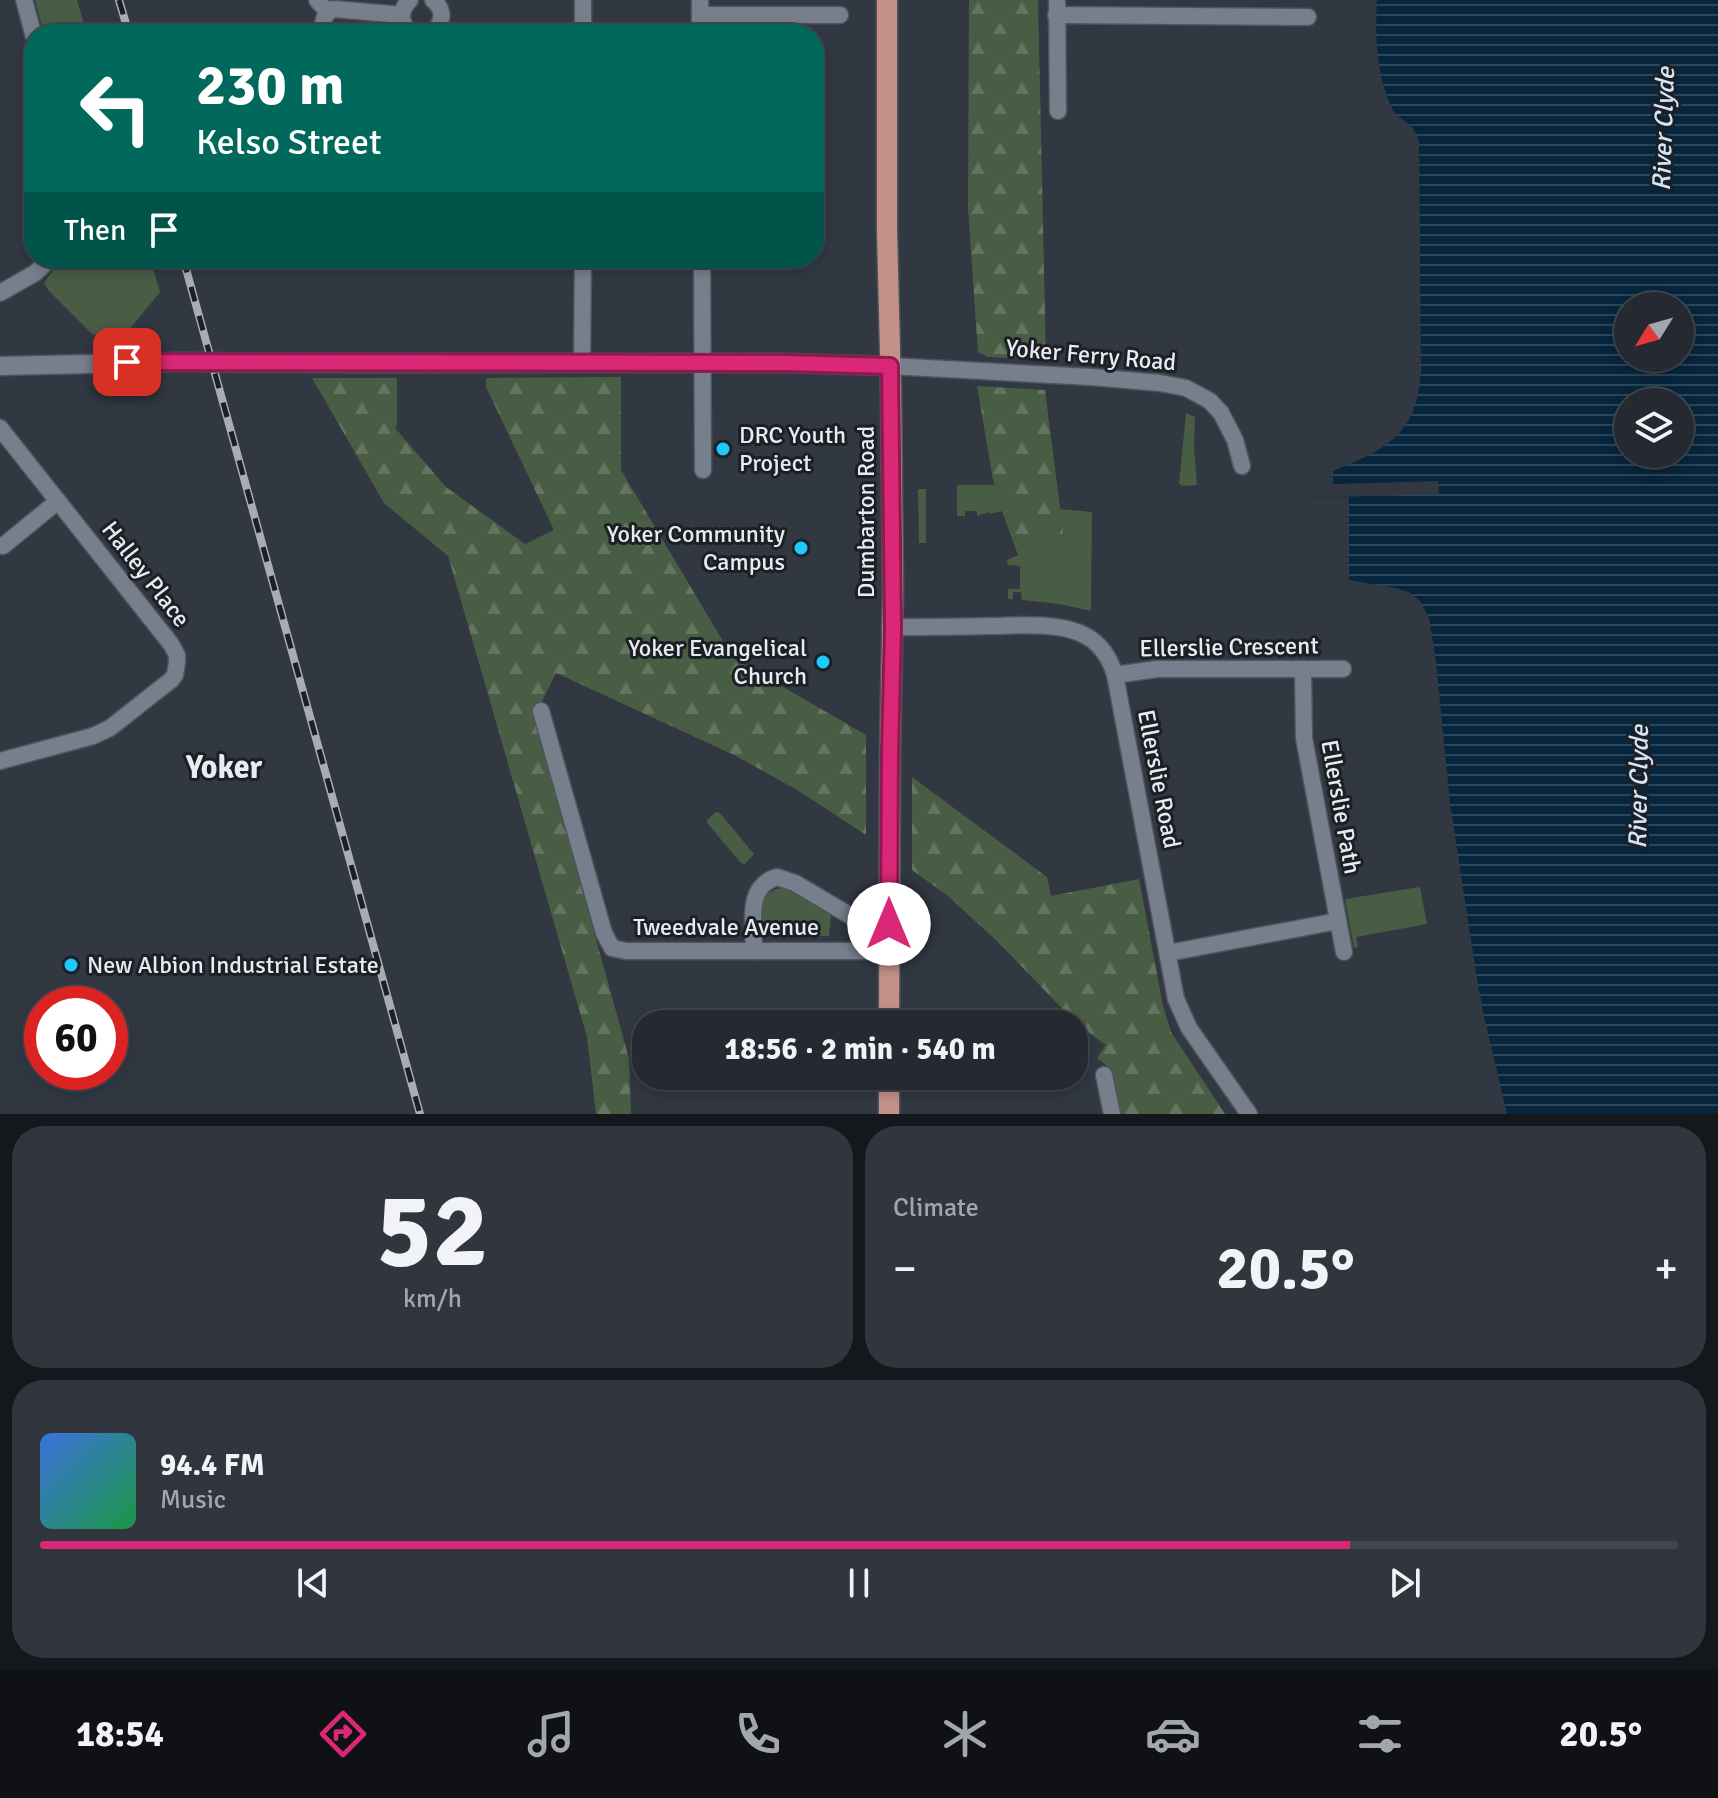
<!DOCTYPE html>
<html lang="en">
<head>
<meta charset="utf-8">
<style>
  body { margin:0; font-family:Signika,sans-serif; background:#31363e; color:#f1f3f6; height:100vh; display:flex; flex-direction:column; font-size:30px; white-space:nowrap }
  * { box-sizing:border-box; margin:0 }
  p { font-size:26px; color:#a3a7ac }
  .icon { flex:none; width:44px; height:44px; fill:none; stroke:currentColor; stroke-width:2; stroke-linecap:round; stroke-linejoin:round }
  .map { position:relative; height:1114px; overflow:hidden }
  .side { display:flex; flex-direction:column; gap:12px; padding:12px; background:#14171c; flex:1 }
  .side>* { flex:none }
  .banner { position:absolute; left:24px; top:24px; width:800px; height:244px; border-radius:32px; box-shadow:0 4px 12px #0003,0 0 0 2px #42464d; background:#00695c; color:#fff; overflow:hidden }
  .needle { width:52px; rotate:233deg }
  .controls { position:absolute; left:1614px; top:292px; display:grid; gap:16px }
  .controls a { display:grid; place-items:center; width:80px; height:80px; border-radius:50%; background:#252a32; box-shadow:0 4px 12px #0003,0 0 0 2px #42464d; font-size:40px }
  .speed { position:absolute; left:24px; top:986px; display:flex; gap:16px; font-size:40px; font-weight:700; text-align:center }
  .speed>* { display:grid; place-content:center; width:104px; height:104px; border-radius:50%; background:#252a32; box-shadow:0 4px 12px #0003,0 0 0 2px #42464d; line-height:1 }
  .speed .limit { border:12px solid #d22; background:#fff; color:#111 }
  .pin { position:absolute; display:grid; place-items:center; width:68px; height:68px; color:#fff; margin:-34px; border-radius:16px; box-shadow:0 4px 12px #0006 }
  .me { position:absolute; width:88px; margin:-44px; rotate:0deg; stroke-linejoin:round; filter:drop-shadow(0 0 6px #0008) }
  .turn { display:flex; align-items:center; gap:28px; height:168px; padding:0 40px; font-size:36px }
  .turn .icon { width:104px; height:104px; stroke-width:2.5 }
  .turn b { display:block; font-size:56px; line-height:68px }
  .then { display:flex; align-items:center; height:76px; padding:0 40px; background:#0003; gap:16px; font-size:30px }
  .big { font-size:60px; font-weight:700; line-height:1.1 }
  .side .tile { flex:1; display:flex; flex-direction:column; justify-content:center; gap:12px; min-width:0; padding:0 28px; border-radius:32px; background:#31363e }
  .side .dial { align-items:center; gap:0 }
  .dial b { font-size:104px; line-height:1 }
  .song { display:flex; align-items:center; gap:24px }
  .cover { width:96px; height:96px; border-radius:12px; background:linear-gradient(135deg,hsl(220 70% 55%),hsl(140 70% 35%)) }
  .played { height:8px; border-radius:4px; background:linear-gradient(90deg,#db2777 80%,#42464d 80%) }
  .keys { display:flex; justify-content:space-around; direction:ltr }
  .heat { display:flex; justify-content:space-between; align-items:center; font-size:44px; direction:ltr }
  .side .tiles { flex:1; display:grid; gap:12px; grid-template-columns:1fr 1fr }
  .tile:last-child { grid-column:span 2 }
  .trip { position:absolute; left:632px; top:1010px; width:456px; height:80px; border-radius:32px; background:#252a32; box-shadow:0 4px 12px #0003,0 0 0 2px #42464d; font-weight:700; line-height:80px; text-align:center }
  .tab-bar { display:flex; height:128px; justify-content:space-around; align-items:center; background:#0f1114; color:#a3a7ac }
  .tab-bar .icon { width:56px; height:56px }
  .tab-bar .active { color:#db2777 }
  .tab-bar b { font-size:36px; color:#f1f3f6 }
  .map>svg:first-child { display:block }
  .green { fill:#495c44 }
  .forest { fill:url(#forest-firs) }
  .water { fill:url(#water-rules); fill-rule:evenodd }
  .pier { fill:#313842 }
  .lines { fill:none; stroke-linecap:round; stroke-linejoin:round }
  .minor-casing { stroke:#4e545d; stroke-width:19 }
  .tertiary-casing { stroke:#4e545d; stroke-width:21 }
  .primary-casing { stroke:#4e545d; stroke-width:23 }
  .minor { stroke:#767f8b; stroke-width:16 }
  .tertiary { stroke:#767f8b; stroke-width:18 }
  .primary { stroke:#c29187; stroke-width:20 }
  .rail-casing { stroke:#a8adb5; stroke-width:8 }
  .rail { stroke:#1c1f24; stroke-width:5; stroke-dasharray:15; stroke-linecap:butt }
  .tertiary-bridge-casing { stroke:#4e545d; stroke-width:21; stroke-linecap:butt }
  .tertiary-bridge { stroke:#767f8b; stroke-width:18 }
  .route-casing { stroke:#8e194d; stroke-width:20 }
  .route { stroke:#db2777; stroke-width:14 }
  .poi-dot { fill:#1ec9fd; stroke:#1c1f24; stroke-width:3 }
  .labels { text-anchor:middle; stroke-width:6; stroke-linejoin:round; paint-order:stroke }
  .street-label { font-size:24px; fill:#e7ebf2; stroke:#1c1f24 }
  .poi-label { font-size:24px; fill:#e7ebf2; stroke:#1c1f24; text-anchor:start }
  .water-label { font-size:26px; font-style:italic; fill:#d2e6fa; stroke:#1c1f24 }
  .district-label { font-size:32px; font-weight:bold; fill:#e7ebf2; stroke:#1c1f24 }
</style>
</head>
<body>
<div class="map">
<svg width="1718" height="1114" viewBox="0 0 1718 1114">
  <defs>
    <pattern id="forest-firs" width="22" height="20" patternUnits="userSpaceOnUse" patternTransform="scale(2)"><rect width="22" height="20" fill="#495c44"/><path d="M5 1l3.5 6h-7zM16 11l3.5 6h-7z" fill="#63745f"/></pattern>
    <pattern id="water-rules" width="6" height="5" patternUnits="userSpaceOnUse" patternTransform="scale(2)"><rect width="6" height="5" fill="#07253c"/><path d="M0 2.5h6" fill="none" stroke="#2b4559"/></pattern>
  </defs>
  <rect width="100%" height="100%" fill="#313842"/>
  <!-- green -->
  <g class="green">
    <path d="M35,0H77L87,34H44Z"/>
    <path d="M62,258H150L160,292L129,330L93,335L48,290L44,283Z"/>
    <path d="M1186,413L1195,417L1194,447L1197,485L1183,486L1179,484Z"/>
    <path d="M957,485H995L1016,539H1064L1060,509L1092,512L1091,611L1059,604L1022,600L1021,592H1013V599H1008V589H1020V566L1008,565L1007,560L1018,555L1002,511L990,514L989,512L977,516V511H965V516H957Z"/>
    <path d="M918,489H926V543H919Z"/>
    <path d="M716,812L720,813L754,854L745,864L741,863L707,823V820Z"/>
    <path d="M785,887L831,915L829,936H773C761,929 756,907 767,895C771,890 778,889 785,887Z"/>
    <path d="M1420,887L1427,924L1356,937L1358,947L1354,948L1345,899Z"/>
  </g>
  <!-- forest -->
  <g class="forest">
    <path d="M969,0H1038L1046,360L988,357L978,352L968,208Z"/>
    <path d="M621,377V470L733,658L866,735V835L799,791L734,755L556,673L534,717L629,1058L631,1114H596L587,1037L448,556L384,503L312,378H397V425L395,428L446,487L525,544L554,530L486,387V378Z"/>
    <path d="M977,386L1045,390L1064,539H1016L993,480Z"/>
    <path d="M912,777L1047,877L1051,896L1139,879L1163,1006L1171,1032L1225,1114H1119L1107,1066L1097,1058L1106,1045L1078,1025L998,942L948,896L912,870Z"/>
  </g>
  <!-- water -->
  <path class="water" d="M1377,0H1718V1114H1507L1484,1016L1477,979L1450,803L1436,661L1429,618L1420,601L1409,592L1395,588L1349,580V497L1304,498L1303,485L1333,484V471C1388,449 1417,434 1421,371L1419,142C1415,122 1400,123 1392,108C1376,76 1375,35 1377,0ZM1628,306H1680V358H1628ZM1628,402H1680V454H1628Z"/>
  <!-- pier -->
  <path class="pier" d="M1438,481L1439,494L1304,498L1303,485Z"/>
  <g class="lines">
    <defs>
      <g id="minor">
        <path d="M24,0L34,37"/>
        <path d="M317,0L328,12"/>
        <path d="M410,0C398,11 400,25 413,34"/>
        <path d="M583,0V34"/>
        <path d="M700,0V34"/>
        <path d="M1057,0L1058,111"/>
        <path d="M700,15H840"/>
        <path d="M1056,15L1308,17"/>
        <path d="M323,34C323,23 322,14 334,9L402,15"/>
        <path d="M430,34C443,25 446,11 433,0"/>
        <path d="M702,258L703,470"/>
        <path d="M0,293L35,273L51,258"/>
        <path d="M582,363L583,258"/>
        <path d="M890,366L1091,377L1160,383L1186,388L1210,401L1221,413L1235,440L1242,466"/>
        <path d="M0,428L171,644L177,655V662L175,675L171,680L110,728L93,736L0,761"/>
        <path d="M3,546L58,501"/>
        <path d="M893,627C924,627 955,627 987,626C1016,626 1060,621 1086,636C1101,644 1110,659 1115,675L1176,999L1189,1028L1249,1114"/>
        <path d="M1303,669L1304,738L1344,952"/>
        <path d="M1115,675L1157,669H1343"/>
        <path d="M541,711L604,933L612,948L626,951H889"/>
        <path d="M754,951C754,924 745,886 777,877L795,883L859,921L869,924H889"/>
        <path d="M1168,953L1338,921"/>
        <path d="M1104,1075L1112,1114"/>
      </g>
      <g id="tertiary">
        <path d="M353,363H786L890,366"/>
        <path d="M0,366L178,362"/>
      </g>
      <g id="primary">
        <path d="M887,0V231L891,391L893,592L890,751L889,1024"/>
        <path d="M889,1076V1114"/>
      </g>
    </defs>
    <!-- minor casing -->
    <use href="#minor" class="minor-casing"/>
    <!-- tertiary casing -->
    <use href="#tertiary" class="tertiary-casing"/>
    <!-- primary casing -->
    <use href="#primary" class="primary-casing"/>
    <!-- minor -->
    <use href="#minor" class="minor"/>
    <!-- tertiary -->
    <use href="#tertiary" class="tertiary"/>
    <!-- primary -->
    <use href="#primary" class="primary"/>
    <defs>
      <g id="rail">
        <path d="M119,0L129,34"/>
        <path d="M183,258L420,1114"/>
      </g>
    </defs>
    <!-- rail casing -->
    <use href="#rail" class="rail-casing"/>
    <!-- rail -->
    <use href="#rail" class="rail"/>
    <defs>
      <path id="tertiary-bridge" d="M178,362L353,363"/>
    </defs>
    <!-- tertiary-bridge casing -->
    <use href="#tertiary-bridge" class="tertiary-bridge-casing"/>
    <!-- tertiary-bridge -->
    <use href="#tertiary-bridge" class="tertiary-bridge"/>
  </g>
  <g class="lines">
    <defs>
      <path id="route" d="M127,362L786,363L890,366L893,627L890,751L889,924"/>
    </defs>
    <!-- route casing -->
    <use href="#route" class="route-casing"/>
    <!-- route -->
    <use href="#route" class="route"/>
  </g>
  <!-- markers -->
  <g class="poi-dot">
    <circle cx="723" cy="449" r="8"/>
    <circle cx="801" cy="548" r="8"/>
    <circle cx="823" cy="662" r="8"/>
    <circle cx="71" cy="965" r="8"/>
  </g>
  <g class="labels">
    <!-- street labels -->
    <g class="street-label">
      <text transform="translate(1091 355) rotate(5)" y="8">Yoker Ferry Road</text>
      <text transform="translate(866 512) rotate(-90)" y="8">Dumbarton Road</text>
      <text transform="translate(146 574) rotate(52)" y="8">Halley Place</text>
      <text transform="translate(1229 647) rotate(-1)" y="8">Ellerslie Crescent</text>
      <text transform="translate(1159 779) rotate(79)" y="8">Ellerslie Road</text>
      <text transform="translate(1341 807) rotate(80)" y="8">Ellerslie Path</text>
      <text x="726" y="935">Tweedvale Avenue</text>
    </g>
    <!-- poi labels -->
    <g class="poi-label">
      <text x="739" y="443">DRC Youth<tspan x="739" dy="28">Project</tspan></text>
      <text x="785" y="542" text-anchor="end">Yoker Community<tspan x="785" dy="28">Campus</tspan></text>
      <text x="807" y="656" text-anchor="end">Yoker Evangelical<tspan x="807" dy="28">Church</tspan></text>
      <text x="87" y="973">New Albion Industrial Estate</text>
    </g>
    <!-- water labels -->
    <g class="water-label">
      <text transform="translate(1663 129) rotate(-88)" y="9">River Clyde</text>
      <text transform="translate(1638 787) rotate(-89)" y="9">River Clyde</text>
    </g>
    <!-- district labels -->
    <g class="district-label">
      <text x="224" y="778">Yoker</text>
    </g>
  </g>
</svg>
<div class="controls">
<a><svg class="needle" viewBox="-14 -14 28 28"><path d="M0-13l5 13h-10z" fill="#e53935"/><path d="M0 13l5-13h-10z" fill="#a3a7ac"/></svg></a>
<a><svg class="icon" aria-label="layers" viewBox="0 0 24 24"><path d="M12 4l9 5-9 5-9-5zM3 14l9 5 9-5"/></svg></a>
</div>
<div class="speed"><div class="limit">60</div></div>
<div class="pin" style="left:127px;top:362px;background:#d93025"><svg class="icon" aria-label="arrive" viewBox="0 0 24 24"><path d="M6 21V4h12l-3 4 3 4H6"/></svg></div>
<svg class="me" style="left:889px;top:924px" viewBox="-20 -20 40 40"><circle r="19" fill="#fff"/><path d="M0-13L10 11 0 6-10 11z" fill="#db2777"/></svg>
<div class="trip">18:56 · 2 min · 540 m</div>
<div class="banner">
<div class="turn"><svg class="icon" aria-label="left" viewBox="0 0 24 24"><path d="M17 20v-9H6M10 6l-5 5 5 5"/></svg><div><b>230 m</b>Kelso Street</div></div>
<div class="then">Then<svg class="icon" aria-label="arrive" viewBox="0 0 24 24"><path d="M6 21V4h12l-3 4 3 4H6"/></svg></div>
</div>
</div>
<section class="side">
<div class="tiles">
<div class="tile dial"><b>52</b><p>km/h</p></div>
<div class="tile"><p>Climate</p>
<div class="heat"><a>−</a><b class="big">20.5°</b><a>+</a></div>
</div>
<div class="tile">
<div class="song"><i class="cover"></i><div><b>94.4 FM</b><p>Music</p></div></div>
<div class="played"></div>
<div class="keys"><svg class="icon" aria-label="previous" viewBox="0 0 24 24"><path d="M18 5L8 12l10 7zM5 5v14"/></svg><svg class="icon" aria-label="pause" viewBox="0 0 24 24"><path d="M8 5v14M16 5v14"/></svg><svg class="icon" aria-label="next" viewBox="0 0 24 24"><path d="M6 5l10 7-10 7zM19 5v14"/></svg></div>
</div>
</div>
</section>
<nav class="tab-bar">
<b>18:54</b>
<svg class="icon active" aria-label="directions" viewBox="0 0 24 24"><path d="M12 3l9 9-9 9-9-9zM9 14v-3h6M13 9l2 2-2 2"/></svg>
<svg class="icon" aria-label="music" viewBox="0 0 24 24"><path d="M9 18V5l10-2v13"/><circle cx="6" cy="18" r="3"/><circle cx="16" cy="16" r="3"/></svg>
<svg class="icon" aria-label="phone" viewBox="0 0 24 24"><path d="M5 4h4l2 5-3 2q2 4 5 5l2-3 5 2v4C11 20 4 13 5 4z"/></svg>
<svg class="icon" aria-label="climate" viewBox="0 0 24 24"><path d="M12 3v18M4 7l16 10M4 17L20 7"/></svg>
<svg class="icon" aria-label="car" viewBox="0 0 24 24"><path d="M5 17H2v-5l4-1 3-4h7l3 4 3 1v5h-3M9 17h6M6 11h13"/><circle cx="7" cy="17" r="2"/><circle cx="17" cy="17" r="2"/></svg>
<svg class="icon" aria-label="filters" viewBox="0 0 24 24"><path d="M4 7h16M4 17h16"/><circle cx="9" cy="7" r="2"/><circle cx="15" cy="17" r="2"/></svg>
<b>20.5°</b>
</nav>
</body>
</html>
